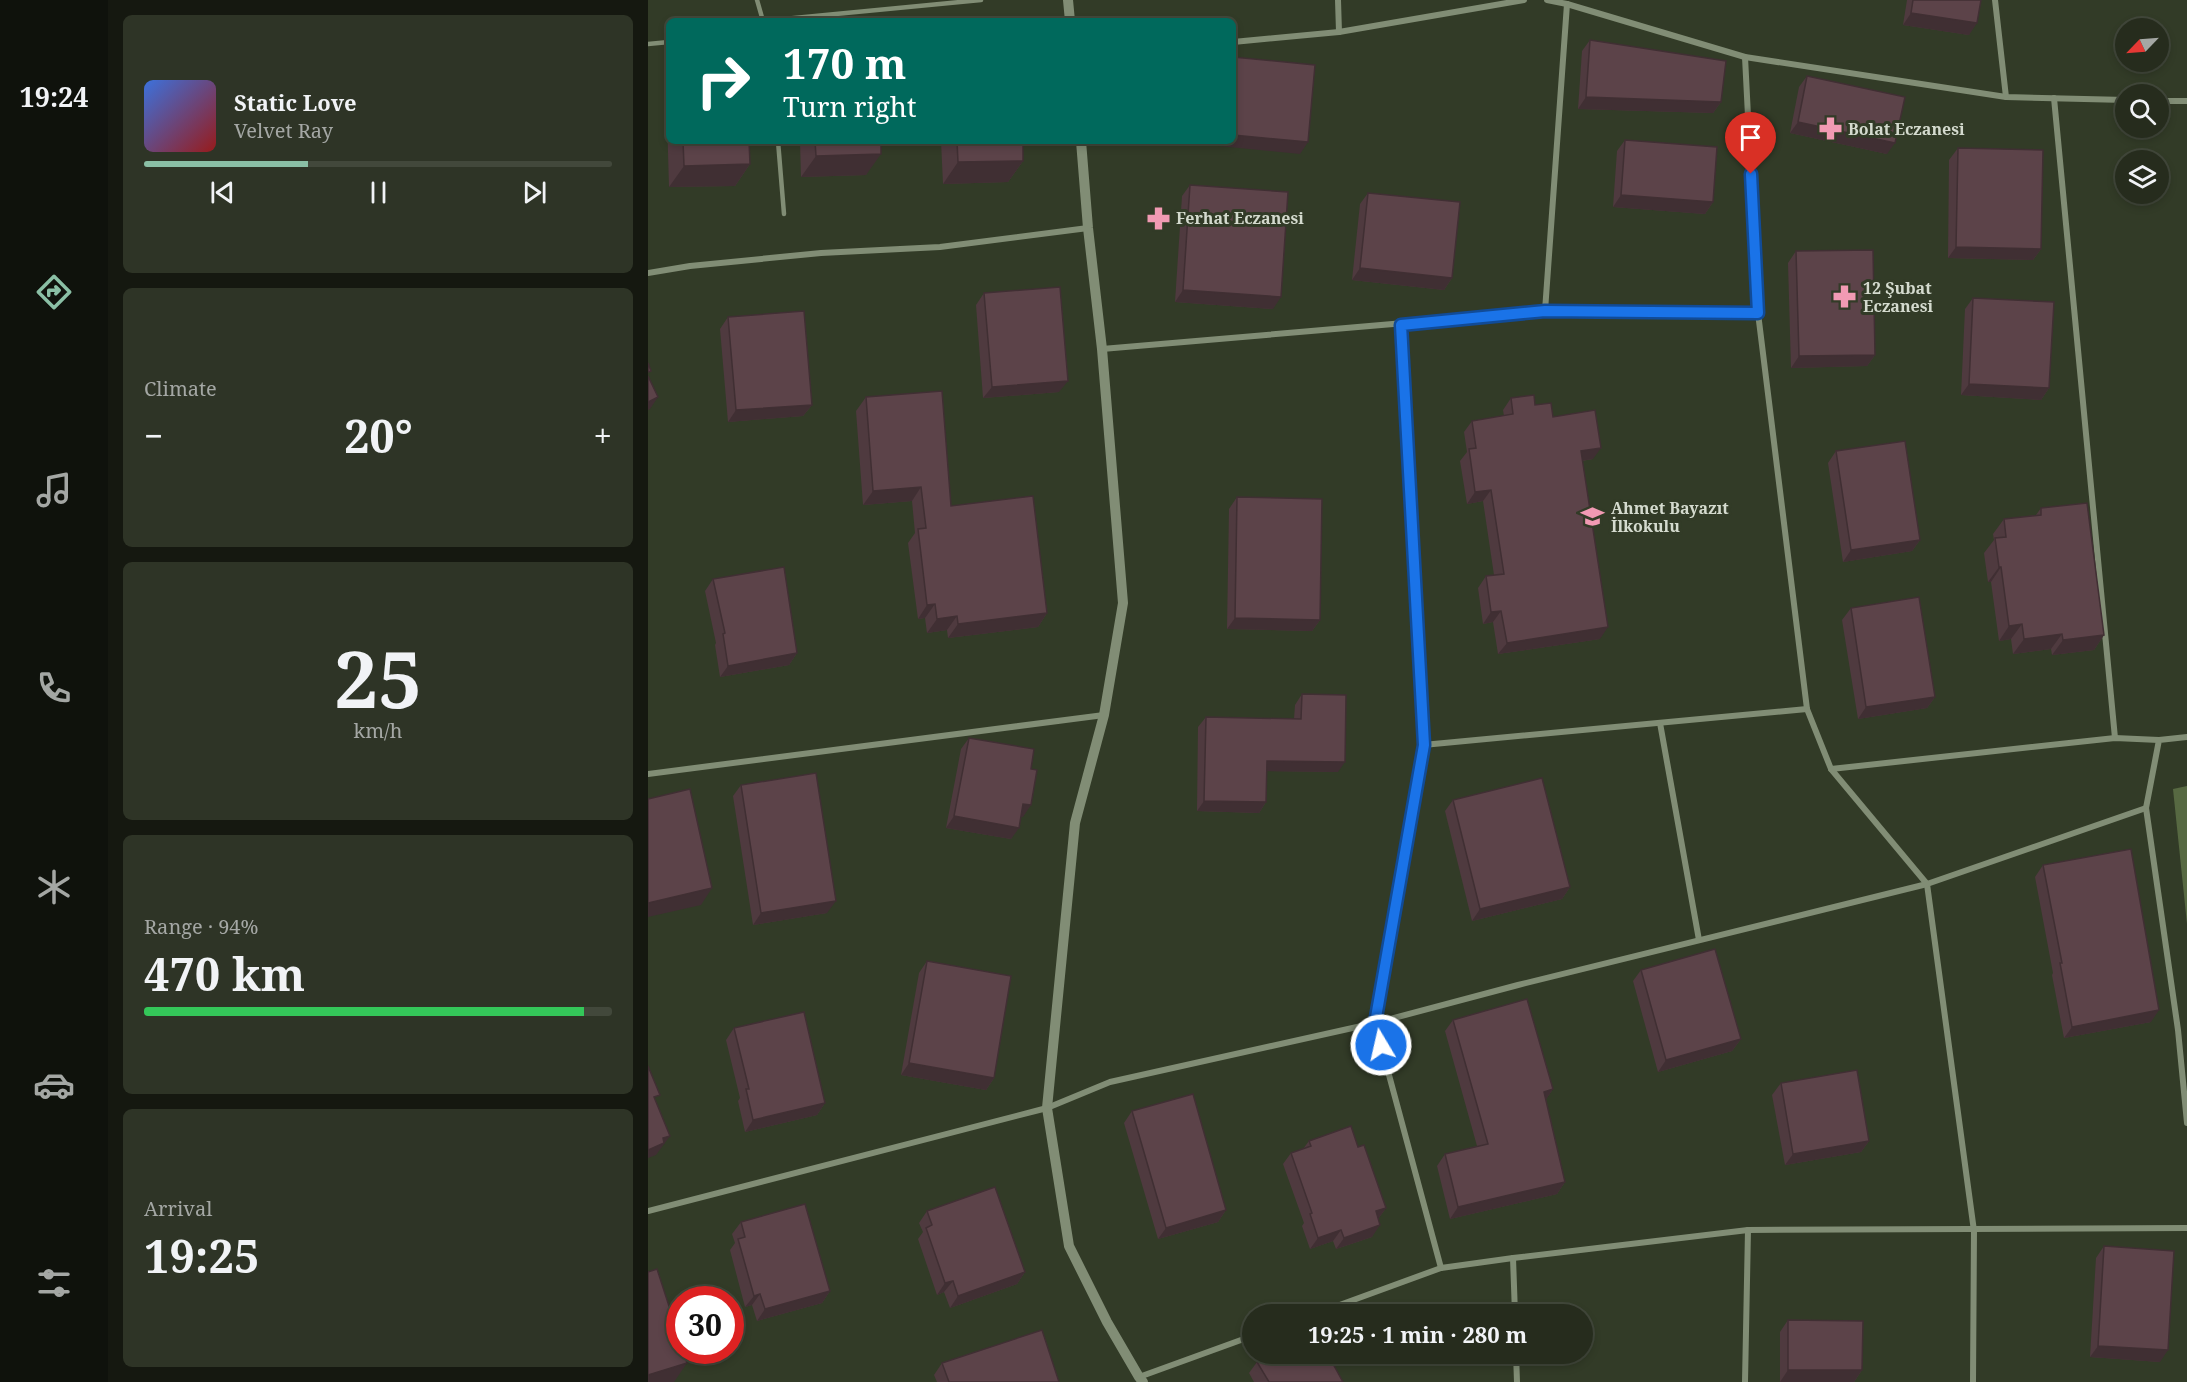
<!DOCTYPE html>
<html lang="en">
<head>
<meta charset="utf-8">
<style>
  body { margin:0; font-family:"Noto Serif",serif; background:#2e3426; color:#f1f3f6; height:100vh; display:flex; flex-direction:column; font-size:22px; white-space:nowrap }
  * { box-sizing:border-box; margin:0 }
  p { font-size:20px; color:#a4a7a4 }
  .icon { flex:none; width:33px; height:33px; fill:none; stroke:currentColor; stroke-width:2; stroke-linecap:round; stroke-linejoin:round }
  .map { position:relative; flex:1; overflow:hidden }
  .side { display:flex; flex-direction:column; gap:15px; padding:15px; background:#151810; width:540px }
  .side>* { flex:none }
  .banner { position:absolute; left:18px; top:18px; width:570px; height:126px; border-radius:9px; box-shadow:0 3px 9px #0003,0 0 0 2px #42483b; background:#00695c; color:#fff; overflow:hidden }
  .needle { width:39px; rotate:245deg }
  .buttons { position:absolute; left:1467px; top:18px; display:grid; gap:12px }
  .buttons a { display:grid; place-items:center; width:54px; height:54px; border-radius:50%; background:#262c1d; box-shadow:0 3px 9px #0003,0 0 0 2px #42483b; font-size:30px }
  .speed { position:absolute; left:18px; top:1286px; display:flex; gap:12px; font-size:30px; font-weight:700; text-align:center }
  .speed>* { display:grid; place-content:center; width:78px; height:78px; border-radius:50%; background:#262c1d; box-shadow:0 3px 9px #0003,0 0 0 2px #42483b; line-height:1 }
  .speed .limit { border:9px solid #d22; background:#fff; color:#111 }
  .pin { position:absolute; display:grid; place-items:center; width:51px; height:51px; color:#fff; margin:-62px -26px; border-radius:50% 50% 50% 0; rotate:-45deg; box-shadow:0 0 6px #0007 }
  .pin .icon { rotate:45deg }
  .me { position:absolute; width:66px; margin:-33px; rotate:351deg; stroke-linejoin:round; filter:drop-shadow(0 0 4px #0008) }
  .turn { display:flex; align-items:center; gap:21px; height:126px; padding:0 18px; font-size:27px }
  .turn .icon { width:78px; height:78px; stroke-width:2.5 }
  .turn b { display:block; font-size:42px; line-height:51px }
  .big { font-size:45px; font-weight:700; line-height:1.1 }
  .side .tile { flex:1; display:flex; flex-direction:column; justify-content:center; gap:9px; min-width:0; padding:0 21px; border-radius:9px; background:#2e3426 }
  .side .dial { align-items:center; gap:0 }
  .dial b { font-size:78px; line-height:1 }
  .song { display:flex; align-items:center; gap:18px }
  .cover { width:72px; height:72px; border-radius:9px; background:linear-gradient(135deg,hsl(220 70% 55%),hsl(0 70% 35%)) }
  .played { height:6px; border-radius:3px; background:linear-gradient(90deg,#8abfa5 35%,#42483b 35%) }
  .keys { display:flex; justify-content:space-around; direction:ltr }
  .heat { display:flex; justify-content:space-between; align-items:center; font-size:33px; direction:ltr }
  .charge { height:9px; border-radius:4px; background:linear-gradient(90deg,#34c759 94%,#42483b 0) }
  .trip { position:absolute; left:594px; top:1304px; width:351px; height:60px; border-radius:30px; background:#262c1d; box-shadow:0 3px 9px #0003,0 0 0 2px #42483b; font-weight:700; line-height:60px; text-align:center }
  main { display:flex; flex:1; min-height:0 }
  .tabs { display:flex; flex-direction:column; width:108px; justify-content:space-around; align-items:center; background:#0f120c; color:#a4a7a4 }
  .tabs .icon { width:42px; height:42px }
  .tabs .selected { color:#8abfa5 }
  .tabs b { font-size:27px; color:#f1f3f6 }
  .map>svg:first-child { display:block }
  .green { fill:#576942 }
  .lines { fill:none; stroke-linecap:round; stroke-linejoin:round }
  .service { stroke:#818d75; stroke-width:4.5 }
  .minor { stroke:#818d75; stroke-width:6 }
  .tertiary { stroke:#818d75; stroke-width:10 }
  .wall { fill:#4f3a3f }
  .shaded-wall { fill:#402f33 }
  .building { fill:#5c4349; stroke:#402f33; stroke-width:1.5 }
  .route-casing { stroke:#114b97; stroke-width:15 }
  .route { stroke:#1a73e8; stroke-width:10 }
  .labels { text-anchor:middle; stroke-width:6; stroke-linejoin:round; paint-order:stroke }
  .poi-label { font-size:16px; font-weight:bold; fill:#d4dace; stroke:#323b27; text-anchor:start }
</style>
</head>
<body>
<main>
<nav class="tabs">
<b>19:24</b>
<svg class="icon selected" aria-label="directions" viewBox="0 0 24 24"><path d="M12 3l9 9-9 9-9-9zM9 14v-3h6M13 9l2 2-2 2"/></svg>
<svg class="icon" aria-label="music" viewBox="0 0 24 24"><path d="M9 18V5l10-2v13"/><circle cx="6" cy="18" r="3"/><circle cx="16" cy="16" r="3"/></svg>
<svg class="icon" aria-label="phone" viewBox="0 0 24 24"><path d="M5 4h4l2 5-3 2q2 4 5 5l2-3 5 2v4C11 20 4 13 5 4z"/></svg>
<svg class="icon" aria-label="climate" viewBox="0 0 24 24"><path d="M12 3v18M4 7l16 10M4 17L20 7"/></svg>
<svg class="icon" aria-label="car" viewBox="0 0 24 24"><path d="M5 17H2v-5l4-1 3-4h7l3 4 3 1v5h-3M9 17h6M6 11h13"/><circle cx="7" cy="17" r="2"/><circle cx="17" cy="17" r="2"/></svg>
<svg class="icon" aria-label="filters" viewBox="0 0 24 24"><path d="M4 7h16M4 17h16"/><circle cx="9" cy="7" r="2"/><circle cx="15" cy="17" r="2"/></svg>
</nav>
<section class="side">
<div class="tile">
<div class="song"><i class="cover"></i><div><b>Static Love</b><p>Velvet Ray</p></div></div>
<div class="played"></div>
<div class="keys"><svg class="icon" aria-label="previous" viewBox="0 0 24 24"><path d="M18 5L8 12l10 7zM5 5v14"/></svg><svg class="icon" aria-label="pause" viewBox="0 0 24 24"><path d="M8 5v14M16 5v14"/></svg><svg class="icon" aria-label="next" viewBox="0 0 24 24"><path d="M6 5l10 7-10 7zM19 5v14"/></svg></div>
</div>
<div class="tile"><p>Climate</p>
<div class="heat"><a>−</a><b class="big">20°</b><a>+</a></div>
</div>
<div class="tile dial"><b>25</b><p>km/h</p></div>
<div class="tile"><p>Range · 94%</p><b class="big">470 km</b><div class="charge"></div></div>
<div class="tile"><p>Arrival</p><b class="big">19:25</b></div>
</section>
<div class="map">
<svg width="1539" height="1382" viewBox="0 0 1539 1382">
  <rect width="100%" height="100%" fill="#323b27"/>
  <!-- green -->
  <path class="green" d="M1539,786V924L1525,789Z"/>
  <g class="lines">
    <!-- service -->
    <g class="service">
      <path d="M109,0L115,21"/>
      <path d="M115,21L333,0"/>
      <path d="M0,44L21,42"/>
      <path d="M130,141L136,214"/>
    </g>
    <!-- minor -->
    <g class="minor">
      <path d="M690,0L691,32"/>
      <path d="M899,0L919,4L1097,57L1358,97L1478,100"/>
      <path d="M1347,0L1358,97"/>
      <path d="M585,42L691,32L876,0"/>
      <path d="M1097,57L1110,313L1159,709L1183,769L1279,884L1326,1231L1325,1382"/>
      <path d="M1406,98L1467,738"/>
      <path d="M1510,101H1539"/>
      <path d="M0,273L42,266L173,253L292,247L440,228"/>
      <path d="M897,311L919,4"/>
      <path d="M753,325L775,745L727,1023L793,1268"/>
      <path d="M454,349L897,311L1110,313"/>
      <path d="M1012,723L1051,940"/>
      <path d="M1539,737L1511,740L1498,808L1530,1030L1539,1123"/>
      <path d="M775,745L1159,709"/>
      <path d="M1183,769L1467,738L1511,740"/>
      <path d="M0,774L456,715"/>
      <path d="M0,1211L399,1108L462,1082L727,1023L870,985L1279,884L1498,808"/>
      <path d="M865,1258L867,1314"/>
      <path d="M667,1314L793,1268L865,1258L1100,1230L1539,1228"/>
      <path d="M868,1353L869,1382"/>
      <path d="M491,1377L604,1336"/>
      <path d="M1097,1382L1100,1230"/>
    </g>
    <!-- tertiary -->
    <g class="tertiary">
      <path d="M420,0L422,21"/>
      <path d="M433,141L440,228L454,349L475,603L456,715L427,823L399,1108L421,1246L459,1322L491,1377L495,1382"/>
    </g>
  </g>
  <!-- wall -->
  <g class="wall">
    <path d="M1259,0H1333L1321,35L1255,25Z"/>
    <path d="M942,40L1073,102L1065,113L930,109L934,51Z"/>
    <path d="M1159,76L1239,154L1142,133L1151,87Z"/>
    <path d="M21,79V141H101L102,164L87,186L21,187L18,82Z"/>
    <path d="M977,140L1065,202L1057,214L965,207L969,151Z"/>
    <path d="M152,141H233L218,175L153,177Z"/>
    <path d="M293,141H375V161L360,182L295,184Z"/>
    <path d="M1310,148L1393,249L1385,260L1300,258L1301,160Z"/>
    <path d="M542,185L625,309L527,302L534,196Z"/>
    <path d="M720,193L804,278L796,290L704,280L712,204Z"/>
    <path d="M1148,251L1227,355L1219,366L1143,368L1140,263Z"/>
    <path d="M336,293L411,392L335,398L328,305Z"/>
    <path d="M1325,298L1401,388L1393,400L1313,395L1317,309Z"/>
    <path d="M80,317L164,405L155,416L80,422L72,329Z"/>
    <path d="M218,397L303,506L399,613L390,627L300,638L299,630L279,633L277,618L270,619L260,543L267,533L264,501L215,505L208,411Z"/>
    <path d="M863,398L887,405L905,417L945,459L934,461L952,639L850,654L845,622L835,624L830,588L838,576L846,575L835,501L819,504L812,461L819,452L816,432L824,421L856,416L855,410Z"/>
    <path d="M1188,451L1272,540L1264,551L1195,562L1180,463Z"/>
    <path d="M589,497L672,620L664,631L579,629L581,509Z"/>
    <path d="M1393,508L1456,635L1446,650L1404,655L1403,649L1365,654L1363,639L1351,641L1343,582H1340L1336,553L1346,540L1345,534L1356,519L1388,515Z"/>
    <path d="M65,579L149,653L141,665L72,677L67,645L68,643L57,591Z"/>
    <path d="M1203,608L1287,697L1279,708L1210,719L1194,620Z"/>
    <path d="M654,694L690,772L619,771L618,802L611,813L549,811L550,727L558,717L646,719L647,705Z"/>
    <path d="M321,738L375,817H373L363,839L298,828L313,749Z"/>
    <path d="M93,785L179,913L105,925L85,796Z"/>
    <path d="M805,800L922,887L914,899L824,921L797,811Z"/>
    <path d="M1395,865L1503,1022L1416,1038L1404,975L1405,973L1387,877Z"/>
    <path d="M279,961L346,1078L338,1090L253,1075L271,973Z"/>
    <path d="M993,970L1093,1039L1084,1051L1010,1072L985,981Z"/>
    <path d="M805,1020L905,1089L898,1099L917,1182L909,1194L802,1219L789,1166L797,1154L829,1146L797,1031Z"/>
    <path d="M86,1028L177,1103L169,1115L97,1132L90,1101L92,1098L78,1040Z"/>
    <path d="M1133,1083L1221,1141L1213,1152L1137,1165L1124,1095Z"/>
    <path d="M484,1111L578,1210L570,1222L510,1239L476,1123Z"/>
    <path d="M661,1141L710,1147L738,1208L730,1219L724,1237L688,1249L685,1241L662,1249L654,1226L656,1223L635,1164L643,1153L655,1149Z"/>
    <path d="M279,1211L377,1272L369,1284L302,1308L296,1292L289,1295L270,1239L275,1232L271,1223Z"/>
    <path d="M93,1222L182,1291L174,1303L109,1321L104,1305L97,1307L82,1250L87,1243L84,1234Z"/>
    <path d="M1456,1246L1512,1362L1442,1357L1448,1258Z"/>
    <path d="M1140,1320L1214,1370L1206,1382H1132V1332Z"/>
    <path d="M609,1362L695,1382H606L601,1373Z"/>
    <path d="M294,1363L411,1382H289L286,1375Z"/>
  </g>
  <!-- shaded-wall -->
  <g class="shaded-wall">
    <path d="M1263,13L1329,23L1321,35L1255,25Z"/>
    <path d="M938,97L1073,102L1065,113L930,109Z"/>
    <path d="M1150,122L1247,143L1239,154L1142,133Z"/>
    <path d="M585,135L660,142L652,154L530,142V141H585Z"/>
    <path d="M233,154L218,175L153,177L168,156Z"/>
    <path d="M375,161L360,182L295,184L310,162Z"/>
    <path d="M102,164L87,186L21,187L36,166Z"/>
    <path d="M973,195L1065,202L1057,214L965,207Z"/>
    <path d="M1308,247L1393,249L1385,260L1300,258Z"/>
    <path d="M712,268L804,278L796,290L704,280Z"/>
    <path d="M535,290L633,297L625,309L527,302Z"/>
    <path d="M1227,355L1219,366L1143,368L1151,356Z"/>
    <path d="M420,381L411,392L335,398L344,387Z"/>
    <path d="M1321,384L1401,388L1393,400L1313,395Z"/>
    <path d="M10,397L2,409L0,410V402Z"/>
    <path d="M164,405L155,416L80,422L88,410Z"/>
    <path d="M953,448L945,459L925,462L933,451Z"/>
    <path d="M273,487L264,501L215,505L225,491Z"/>
    <path d="M843,490L835,501L819,504L827,492Z"/>
    <path d="M1272,540L1264,551L1195,562L1203,550Z"/>
    <path d="M1351,567H1353L1343,582H1340Z"/>
    <path d="M287,604L277,618L270,619L279,605Z"/>
    <path d="M853,611L845,622L835,624L843,612Z"/>
    <path d="M399,613L390,627L300,638L310,624Z"/>
    <path d="M309,616L299,630L279,633L289,619Z"/>
    <path d="M587,618L672,620L664,631L579,629Z"/>
    <path d="M1374,624L1363,639L1351,641L1361,626Z"/>
    <path d="M960,627L952,639L850,654L859,643Z"/>
    <path d="M1414,634L1403,649L1365,654L1376,639Z"/>
    <path d="M1456,635L1446,650L1404,655L1415,640Z"/>
    <path d="M149,653L141,665L72,677L80,666Z"/>
    <path d="M1287,697L1279,708L1210,719L1218,707Z"/>
    <path d="M619,761L697,762L690,772L612,771Z"/>
    <path d="M556,801L618,802L611,813L549,811Z"/>
    <path d="M375,804L383,805L375,817L367,816Z"/>
    <path d="M306,816L371,828L363,839L298,828Z"/>
    <path d="M922,887L914,899L824,921L832,909Z"/>
    <path d="M64,888L53,905L0,917V903Z"/>
    <path d="M188,901L179,913L105,925L113,913Z"/>
    <path d="M1511,1010L1503,1022L1416,1038L1424,1027Z"/>
    <path d="M1093,1039L1084,1051L1010,1072L1018,1060Z"/>
    <path d="M261,1063L346,1078L338,1090L253,1075Z"/>
    <path d="M905,1089L897,1101L896,1092Z"/>
    <path d="M177,1103L169,1115L97,1132L105,1120Z"/>
    <path d="M22,1136L8,1155L0,1158V1150L15,1138Z"/>
    <path d="M1221,1141L1213,1152L1137,1165L1145,1154Z"/>
    <path d="M917,1182L909,1194L802,1219L810,1207Z"/>
    <path d="M738,1208L730,1219L728,1211Z"/>
    <path d="M578,1210L570,1222L510,1239L518,1228Z"/>
    <path d="M732,1225L724,1237L688,1249L696,1238Z"/>
    <path d="M693,1230L685,1241L662,1249L670,1238Z"/>
    <path d="M377,1272L369,1284L302,1308L310,1296Z"/>
    <path d="M305,1281L296,1292L289,1295L297,1283Z"/>
    <path d="M182,1291L174,1303L109,1321L117,1309Z"/>
    <path d="M112,1294L104,1305L97,1307L106,1296Z"/>
    <path d="M1450,1346L1520,1350L1512,1362L1442,1357Z"/>
    <path d="M39,1363L26,1382H0V1375Z"/>
    <path d="M1140,1370H1214L1206,1382H1132Z"/>
  </g>
  <!-- building -->
  <g class="building">
    <path d="M1265,0H1333L1329,23L1263,13Z"/>
    <path d="M942,40L1078,61L1073,102L938,97Z"/>
    <path d="M585,57L667,65L660,142L585,135Z"/>
    <path d="M1159,76L1257,97L1247,143L1150,122Z"/>
    <path d="M977,140L1069,147L1065,202L973,195Z"/>
    <path d="M35,141H101L102,164L36,166Z"/>
    <path d="M167,141H233V154L168,156Z"/>
    <path d="M309,141H375V161L310,162Z"/>
    <path d="M1310,148L1395,150L1393,249L1308,247Z"/>
    <path d="M542,185L640,192L633,297L535,290Z"/>
    <path d="M720,193L812,202L804,278L712,268Z"/>
    <path d="M1225,250L1227,355L1151,356L1148,251Z"/>
    <path d="M412,287L420,381L344,387L336,293Z"/>
    <path d="M1325,298L1406,302L1401,388L1321,384Z"/>
    <path d="M156,311L164,405L88,410L80,317Z"/>
    <path d="M0,363L3,371L0,372Z"/>
    <path d="M0,376L10,397L0,402Z"/>
    <path d="M294,391L303,506L385,496L399,613L310,624L309,616L289,619L287,604L279,605L270,529L278,528L273,487L225,491L218,397Z"/>
    <path d="M886,395L887,405L903,403L905,417L947,410L953,448L933,451L960,627L859,643L853,611L843,612L838,576L856,574L843,490L827,492L821,449L828,448L824,421L865,414L863,398Z"/>
    <path d="M1257,441L1272,540L1203,550L1188,451Z"/>
    <path d="M589,497L674,499L672,620L587,618Z"/>
    <path d="M1439,503L1456,635L1415,640L1414,634L1376,639L1374,624L1361,626L1353,567H1351L1347,538L1358,537L1356,519L1393,515V508Z"/>
    <path d="M136,567L149,653L80,666L75,634L77,633L65,579Z"/>
    <path d="M1271,597L1287,697L1218,707L1203,608Z"/>
    <path d="M654,694L698,695L697,762L619,761L618,802L556,801L558,717L653,719Z"/>
    <path d="M321,738L386,749L383,769L389,770L383,805L375,804L371,828L306,816Z"/>
    <path d="M168,773L188,901L113,913L93,785Z"/>
    <path d="M894,778L922,887L832,909L805,800Z"/>
    <path d="M42,789L64,888L0,903V799Z"/>
    <path d="M1483,849L1511,1010L1424,1027L1412,963H1414L1395,865Z"/>
    <path d="M1067,949L1093,1039L1018,1060L993,970Z"/>
    <path d="M279,961L363,976L346,1078L261,1063Z"/>
    <path d="M879,999L905,1089L896,1092L917,1182L810,1207L797,1154L840,1144L805,1020Z"/>
    <path d="M156,1012L177,1103L105,1120L98,1089H101L86,1028Z"/>
    <path d="M0,1066L12,1095L6,1097L22,1136L15,1138L16,1143L0,1150Z"/>
    <path d="M1209,1070L1221,1141L1145,1154L1133,1083Z"/>
    <path d="M545,1094L578,1210L518,1228L484,1111Z"/>
    <path d="M703,1126L710,1147L716,1145L738,1208L728,1211L732,1225L696,1238L693,1230L670,1238L662,1214L664,1213L643,1153L663,1146L661,1141Z"/>
    <path d="M347,1187L377,1272L310,1296L305,1281L297,1283L278,1228L284,1225L279,1211Z"/>
    <path d="M157,1204L182,1291L117,1309L112,1294L106,1296L90,1239L97,1237L93,1222Z"/>
    <path d="M1456,1246L1526,1251L1520,1350L1450,1346Z"/>
    <path d="M9,1269L32,1340V1350H35L39,1363L0,1375V1272Z"/>
    <path d="M1140,1320L1215,1321L1214,1370H1140Z"/>
    <path d="M394,1330L411,1382H301L294,1363Z"/>
    <path d="M625,1353H679L695,1382H621L609,1362Z"/>
  </g>
  <g class="lines">
    <defs>
      <path id="route" d="M733,1045L727,1023L776,745L753,325L897,311L1110,313L1103,174"/>
    </defs>
    <!-- route casing -->
    <use href="#route" class="route-casing"/>
    <!-- route -->
    <use href="#route" class="route"/>
  </g>
  <!-- icons -->
  <defs>
    <symbol id="pharmacy-bare" viewBox="-9 -9 18 18"><path d="M-2-6h4v4h4v4h-4v4h-4v-4h-4v-4h4Z" fill="#f19ab3" stroke="#323b27" stroke-width="2.5" paint-order="stroke"/></symbol>
    <symbol id="school-bare" viewBox="-9 -9 18 18"><path d="M0-5L7-2L0 1L-7-2ZM-4 1L0 2.5L4 1V4Q0 6-4 4Z" fill="#f19ab3" stroke="#323b27" stroke-width="2.5" paint-order="stroke"/></symbol>
  </defs>
  <g fill-rule="evenodd">
    <use href="#pharmacy-bare" x="1166" y="112" width="33" height="33"/>
    <use href="#pharmacy-bare" x="494" y="202" width="33" height="33"/>
    <use href="#pharmacy-bare" x="1180" y="280" width="33" height="33"/>
    <use href="#school-bare" x="928" y="500" width="33" height="33"/>
  </g>
  <g class="labels">
    <!-- poi labels -->
    <g class="poi-label">
      <text x="1200" y="135">Bolat Eczanesi</text>
      <text x="528" y="224">Ferhat Eczanesi</text>
      <text x="1215" y="294">12 Şubat<tspan x="1215" dy="18">Eczanesi</tspan></text>
      <text x="963" y="514">Ahmet Bayazıt<tspan x="963" dy="18">İlkokulu</tspan></text>
    </g>
  </g>
</svg>
<div class="buttons">
<a><svg class="needle" viewBox="-14 -14 28 28"><path d="M0-13l5 13h-10z" fill="#e53935"/><path d="M0 13l5-13h-10z" fill="#a4a7a4"/></svg></a>
<a><svg class="icon" aria-label="search" viewBox="0 0 24 24"><circle cx="10" cy="10" r="6"/><path d="M15 15l6 6"/></svg></a>
<a><svg class="icon" aria-label="layers" viewBox="0 0 24 24"><path d="M12 4l9 5-9 5-9-5zM3 14l9 5 9-5"/></svg></a>
</div>
<div class="speed"><div class="limit">30</div></div>
<div class="pin" style="left:1103px;top:174px;background:#d93025"><svg class="icon" aria-label="arrive" viewBox="0 0 24 24"><path d="M6 21V4h12l-3 4 3 4H6"/></svg></div>
<svg class="me" style="left:733px;top:1045px" viewBox="-20 -20 40 40"><circle r="17" fill="#1a73e8" stroke="#fff" stroke-width="3"/><path d="M0-11L8 9 0 5-8 9z" fill="#fff"/></svg>
<div class="trip">19:25 · 1 min · 280 m</div>
<div class="banner">
<div class="turn"><svg class="icon" aria-label="right" viewBox="0 0 24 24"><path d="M7 20v-9h11M14 6l5 5-5 5"/></svg><div><b>170 m</b>Turn right</div></div>
</div>
</div>
</main>
</body>
</html>
